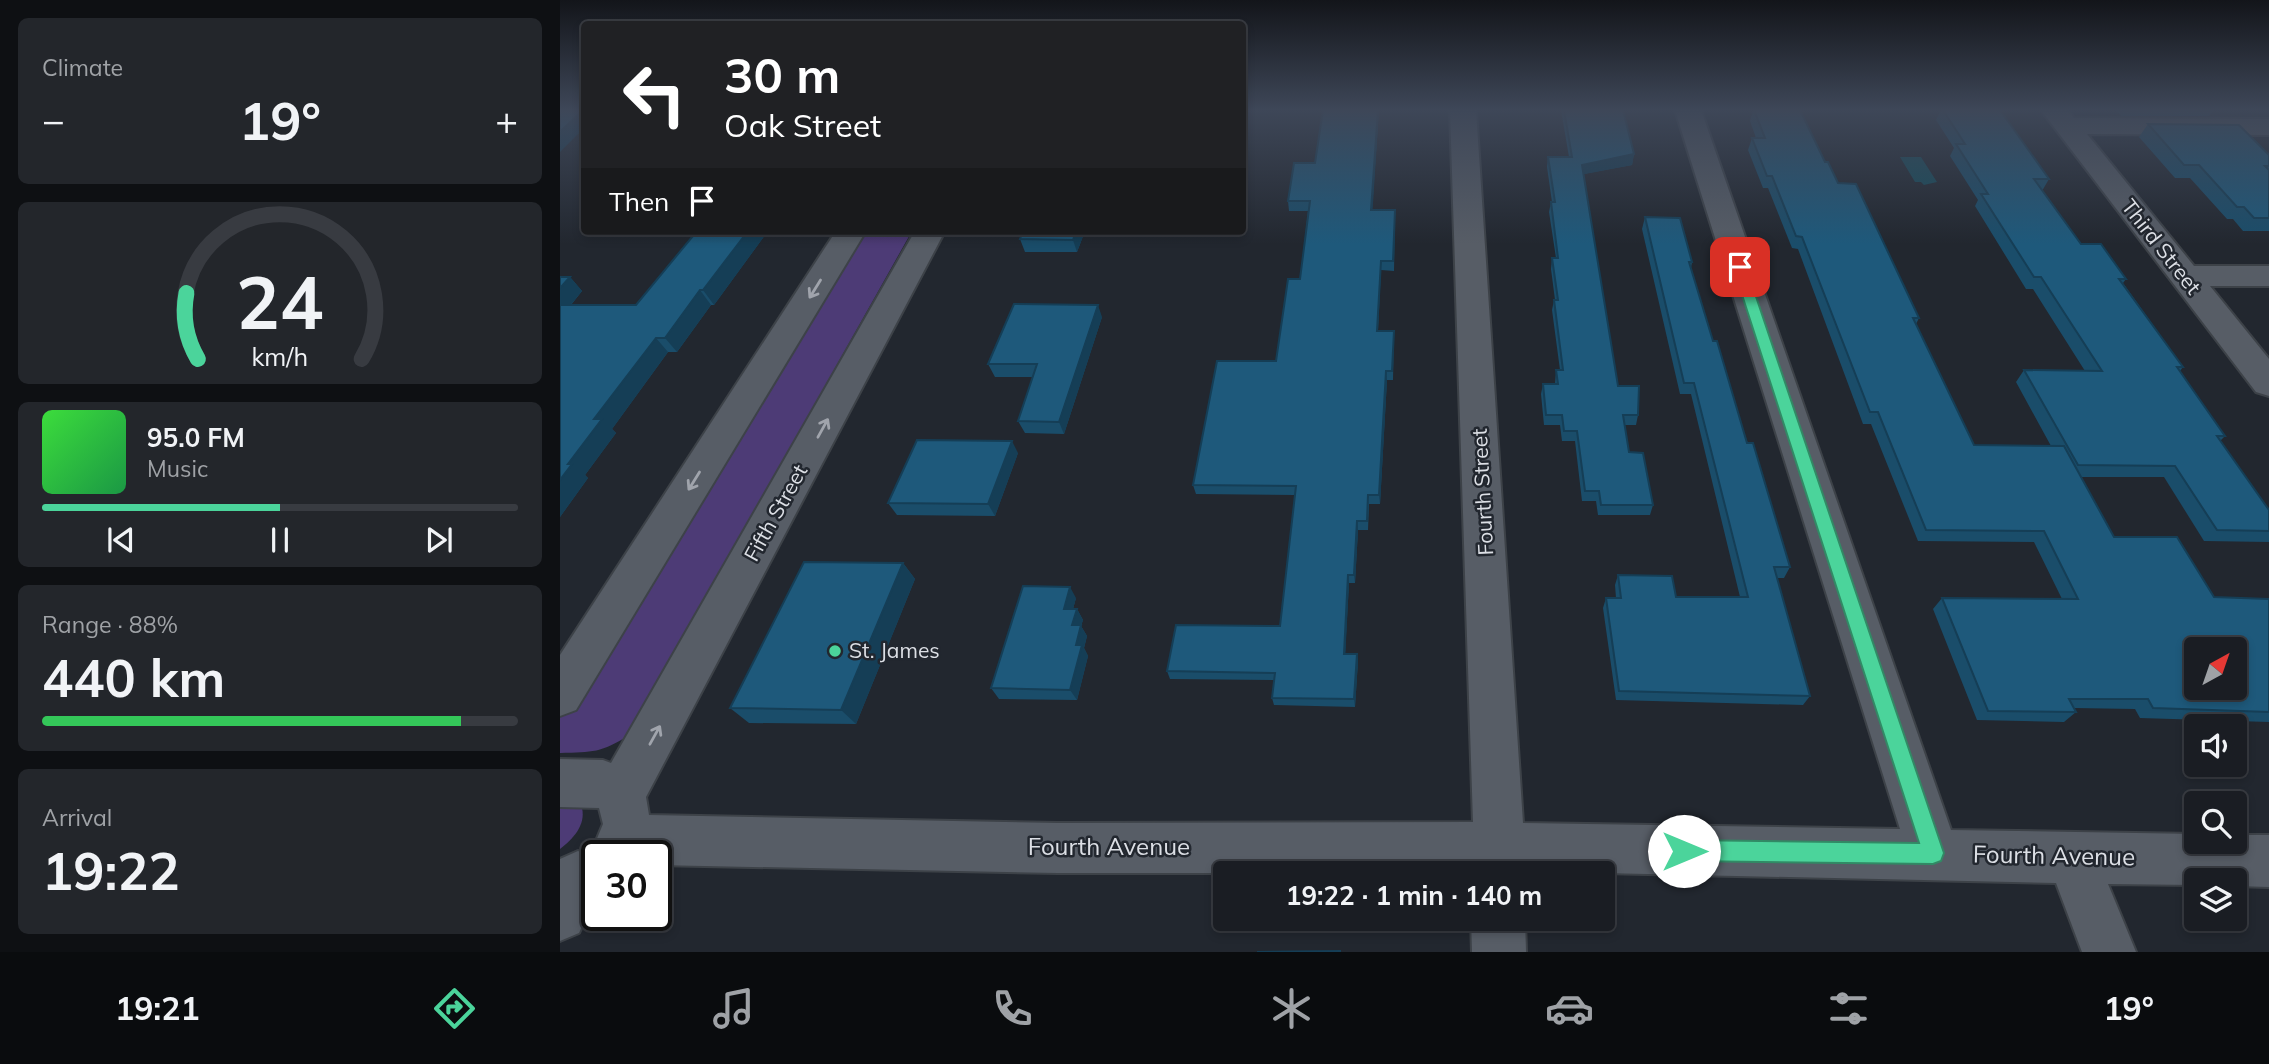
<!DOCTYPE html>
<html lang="en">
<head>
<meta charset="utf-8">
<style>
  body { margin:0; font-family:Mulish,sans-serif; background:#23262b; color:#f1f3f6; height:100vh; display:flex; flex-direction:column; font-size:26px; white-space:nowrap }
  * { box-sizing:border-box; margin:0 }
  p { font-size:23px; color:#9fa2a6 }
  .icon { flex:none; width:38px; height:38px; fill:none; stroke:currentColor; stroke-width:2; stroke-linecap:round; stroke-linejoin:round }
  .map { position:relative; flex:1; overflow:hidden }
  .sheet { display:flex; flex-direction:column; gap:18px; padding:18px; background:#0e1013; width:560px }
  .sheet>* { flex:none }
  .hud { position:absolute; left:21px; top:21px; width:665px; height:214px; border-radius:7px; box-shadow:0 4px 10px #0003,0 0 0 2px #383b41; background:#202124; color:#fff; overflow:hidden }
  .needle { width:46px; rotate:40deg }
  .fabs { position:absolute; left:1624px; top:637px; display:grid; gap:14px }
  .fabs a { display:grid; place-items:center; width:63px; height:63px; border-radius:7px; background:#1a1d23; box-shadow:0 4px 10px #0003,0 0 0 2px #383b41; font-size:35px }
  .speed { position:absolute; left:21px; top:840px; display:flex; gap:14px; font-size:35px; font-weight:700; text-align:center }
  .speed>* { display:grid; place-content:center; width:91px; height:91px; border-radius:50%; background:#1a1d23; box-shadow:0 4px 10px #0003,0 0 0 2px #383b41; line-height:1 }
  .speed .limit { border:4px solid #111; border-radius:10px; background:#fff; color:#111 }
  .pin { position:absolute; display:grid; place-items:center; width:60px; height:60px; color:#fff; margin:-30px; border-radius:14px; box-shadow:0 4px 10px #0006 }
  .me { position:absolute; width:77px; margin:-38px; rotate:90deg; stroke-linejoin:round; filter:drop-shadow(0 0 5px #0008) }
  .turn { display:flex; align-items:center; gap:24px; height:147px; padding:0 28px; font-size:32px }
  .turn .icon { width:91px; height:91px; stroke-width:2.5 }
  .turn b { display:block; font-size:49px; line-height:60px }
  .then { display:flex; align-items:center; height:66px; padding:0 28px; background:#0003; gap:14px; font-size:26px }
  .big { font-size:52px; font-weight:700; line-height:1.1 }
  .sheet .widget { flex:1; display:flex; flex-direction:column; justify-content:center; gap:10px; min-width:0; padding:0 24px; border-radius:10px; background:#23262b }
  .sheet .dial { align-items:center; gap:0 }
  .dial svg { height:182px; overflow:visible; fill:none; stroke:#383b41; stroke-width:7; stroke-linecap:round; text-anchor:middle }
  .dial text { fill:#f1f3f6; stroke:none }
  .song { display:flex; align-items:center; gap:21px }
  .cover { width:84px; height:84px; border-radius:10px; background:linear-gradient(135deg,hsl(120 70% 55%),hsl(140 70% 35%)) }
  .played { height:7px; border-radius:4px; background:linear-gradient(90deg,#4bd49b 50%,#383b41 50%) }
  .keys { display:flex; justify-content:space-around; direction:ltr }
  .heat { display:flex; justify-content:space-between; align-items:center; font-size:38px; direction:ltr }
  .charge { height:10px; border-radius:5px; background:linear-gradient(90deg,#34c759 88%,#383b41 0) }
  .trip { position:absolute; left:653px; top:861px; width:402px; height:70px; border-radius:7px; background:#1a1d23; box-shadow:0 4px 10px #0003,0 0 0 2px #383b41; font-weight:700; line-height:70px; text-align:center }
  .tab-bar { display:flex; height:112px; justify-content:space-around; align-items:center; background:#0a0c0e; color:#9fa2a6 }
  .tab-bar .icon { width:49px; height:49px }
  .tab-bar .selected { color:#4bd49b }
  .tab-bar b { font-size:32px; color:#f1f3f6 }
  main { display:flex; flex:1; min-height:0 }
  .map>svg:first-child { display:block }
  .green { fill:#4d3b76 }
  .water { fill:#144c5b }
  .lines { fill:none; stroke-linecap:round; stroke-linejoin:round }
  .street-casing { stroke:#3d4248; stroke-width:4 }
  .street { fill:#575d66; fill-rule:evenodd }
  .wall { fill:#1a4d6a }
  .shaded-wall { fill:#153e56 }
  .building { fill:#1e597b; stroke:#153e56; stroke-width:2; fill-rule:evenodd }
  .oneway { stroke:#a0a4ac }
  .route { fill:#4bd49b; stroke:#318a65; stroke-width:2 }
  .poi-dot { fill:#4bd49b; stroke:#22272f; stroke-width:2.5 }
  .labels { text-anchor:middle; stroke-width:5; stroke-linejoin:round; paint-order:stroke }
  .street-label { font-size:21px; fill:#dcdfe5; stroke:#22272f }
  .poi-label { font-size:21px; fill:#dcdfe5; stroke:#22272f; text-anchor:start }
  .near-street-label { font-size:24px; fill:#dcdfe5; stroke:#22272f }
</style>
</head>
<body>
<main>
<section class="sheet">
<div class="widget"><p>Climate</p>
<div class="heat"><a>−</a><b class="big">19°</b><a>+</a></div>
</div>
<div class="widget dial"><svg viewBox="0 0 100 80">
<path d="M14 69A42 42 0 1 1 86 69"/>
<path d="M14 69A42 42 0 0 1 9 40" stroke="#4bd49b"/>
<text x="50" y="56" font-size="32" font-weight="700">24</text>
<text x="50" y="72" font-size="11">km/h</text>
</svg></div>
<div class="widget">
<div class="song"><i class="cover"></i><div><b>95.0 FM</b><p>Music</p></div></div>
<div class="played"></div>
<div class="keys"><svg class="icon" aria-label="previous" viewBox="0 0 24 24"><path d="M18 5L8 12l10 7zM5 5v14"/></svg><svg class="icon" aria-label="pause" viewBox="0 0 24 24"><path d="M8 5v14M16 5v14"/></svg><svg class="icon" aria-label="next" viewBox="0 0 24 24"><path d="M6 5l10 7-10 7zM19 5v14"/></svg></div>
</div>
<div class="widget"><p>Range · 88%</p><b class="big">440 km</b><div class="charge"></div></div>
<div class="widget"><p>Arrival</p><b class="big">19:22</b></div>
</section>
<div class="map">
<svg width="1709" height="952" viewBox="0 0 1709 952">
  <rect width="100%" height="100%" fill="#22272f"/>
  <!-- green -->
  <g class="green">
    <path d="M300,231H352L69,735C41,753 33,752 0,753V715Z"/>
    <path d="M0,807L22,808C26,825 13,839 0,849Z"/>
  </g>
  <!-- water -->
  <path class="water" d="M1340,157H1361L1377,182L1364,185L1361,182H1355Z"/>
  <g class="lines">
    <defs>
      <g id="street">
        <path d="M890,110H916L963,823L1340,829L1115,110H1141L1391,830L1636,834V842H1675V835H1709V887L1675,886V880H1636V885L1548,884L1576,952H1522L1496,883L1043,873H498L96,865V856H42L36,841L43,824L39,808L0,807V759L43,760L51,763L355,231H385L86,797L89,815L498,823L913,822Z"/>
        <path d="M1481,110H1508L1514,118L1709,119V135L1527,134L1634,266H1709V286H1650L1709,359V396L1696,392Z"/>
        <path d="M276,231H306L16,710L0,716V655Z"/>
        <path d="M18,851L36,859L37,894L19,933L0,941V859Z"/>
        <path d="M911,919H965L966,952H912Z"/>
      </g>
    </defs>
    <!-- street casing -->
    <use href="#street" class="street-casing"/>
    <!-- street -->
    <use href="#street" class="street"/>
  </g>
  <!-- wall -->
  <g class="wall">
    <path d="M819,110L812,210L835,219L834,271L821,270L818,331H834L833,380H827L820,504H809L808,530H798L795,583H789L785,654H797L798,661L795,707L714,705L712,698L714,680L610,679L607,671L720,626L735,495L636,494L633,485L716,361L740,279L748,211H729L728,201L755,163Z"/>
    <path d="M1001,110H1063L1074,154L1072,165L1023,174L1058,386L1078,415L1076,425H1065L1069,452L1093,505L1090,515H1038L1036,501H1022L1015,441H1002L1000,425H984L981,394L983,384H995L996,370H1000L992,310L994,300H995L991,269L992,258H996L989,212L991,202H992L987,167L988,157H1009Z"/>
    <path d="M1193,110H1240L1265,162L1359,318L1356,324L1414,445L1491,446L1456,382L1464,370L1525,371L1473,289H1466L1415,206L1418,200L1390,156L1394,148L1376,120L1381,110H1440L1489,179L1482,191L1521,244L1566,279L1563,283L1623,367L1620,371L1665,436L1660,441L1709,510V542L1644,541L1604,477H1521L1554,537L1654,597L1709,599V722L1580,718L1575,709L1514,708L1516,712L1504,722L1417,720L1373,609L1382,598L1502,599L1474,542L1358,541L1311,424H1303L1238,249L1232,248L1208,188H1203L1188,150L1192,138H1196L1190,121Z"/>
    <path d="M1556,110H1653L1649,116H1561Z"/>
    <path d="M1588,124L1709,155V231H1683L1673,219H1667L1630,178H1615L1579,137Z"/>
    <path d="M1085,217L1132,262L1131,268L1153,341L1230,567L1224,578H1217L1250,696L1243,705L1056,700L1043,608L1046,598H1056L1055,585L1058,575L1116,597H1180L1131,394H1120L1082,229Z"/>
    <path d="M137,231H208L154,305H151L117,352H108L52,429L56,433L25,475L28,478L0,517L10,277L22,291L11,305H76Z"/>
    <path d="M463,231H525L517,252H465L460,239Z"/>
    <path d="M542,317L504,434L465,433L458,421L473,377H435L428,364Z"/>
    <path d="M458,453L435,516L337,515L328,503Z"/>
    <path d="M343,563L355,579L296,724L189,723L170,708Z"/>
    <path d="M516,598L513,609H517L523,620L521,626L527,636L524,648L528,656L517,700L439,699L431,688Z"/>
  </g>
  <!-- shaded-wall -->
  <g class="shaded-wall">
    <path d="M23,110H24V128L0,152V132Z"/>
    <path d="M818,110H819L812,219L811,210Z"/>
    <path d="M1074,154L1072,165L1020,175L1022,165Z"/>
    <path d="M188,231H208L154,305L143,290Z"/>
    <path d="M516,231H525L517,252L513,240Z"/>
    <path d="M821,261V270L817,340V331Z"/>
    <path d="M10,277L22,291L0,318V288Z"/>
    <path d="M140,290L151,305L117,352L105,338Z"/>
    <path d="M538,305L542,317L504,434L499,422Z"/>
    <path d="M96,338L108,352L52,429L56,433L25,475L28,478L0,517V481L8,464L34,419Z"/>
    <path d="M826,371L827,380L820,504L819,495Z"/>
    <path d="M452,441L458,453L435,516L428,504Z"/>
    <path d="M797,521L798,530L795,583L794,575Z"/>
    <path d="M343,563L355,579L296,724L281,710Z"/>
    <path d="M788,575L789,583L785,661L784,654Z"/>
    <path d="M510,587L516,598L510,620L504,609Z"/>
    <path d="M517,609L523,620L521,626L527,636L524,648L528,656L517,700L510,690L516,645L512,625Z"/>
    <path d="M797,654L798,661L795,707L794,699Z"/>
  </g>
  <!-- building -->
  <g class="building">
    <path d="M0,110H23L0,132Z"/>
    <path d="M763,110H818L811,210H835L833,261H821L817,331H834L832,371H826L819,495H808L807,521H797L794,575H788L784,654H797L794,699L712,698L715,673L607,671L616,625L720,626L736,486L633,485L657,361H716L728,279H740L750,201H728L734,163H755Z"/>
    <path d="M1004,110H1063L1074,154L1022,165L1058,386H1079L1078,415H1063L1069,452L1083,453L1093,505H1041L1039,491H1025L1017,431H1004L1002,415H986L983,384H998L996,370H1003L994,300H998L992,258H998L991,202H995L988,157H1012Z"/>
    <path d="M1194,110H1240L1265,162H1268L1278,183L1296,184L1359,318H1353L1414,445L1504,446L1554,537H1617L1654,597L1709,599V712L1593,708L1588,699H1509L1516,712L1428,711L1382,598L1518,599L1484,531L1366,530L1318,412H1310L1242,237L1236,236L1212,176H1207L1192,138H1205ZM1636,649H1675V688H1636Z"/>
    <path d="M1383,110H1440L1489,179H1474L1521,244H1541L1566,279H1559L1623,367H1617L1665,436H1657L1709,510V531L1657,530L1615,466L1518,465L1464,370L1542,371L1481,277H1474L1421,194H1428L1396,144H1405Z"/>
    <path d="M1588,124L1679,125L1709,155V166H1705L1709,170V218H1694L1684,207H1677L1639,165H1624Z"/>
    <path d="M1085,217L1120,218L1132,262H1129L1153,341H1157L1187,443H1193L1230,567H1214L1250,696L1059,691L1046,598H1061L1058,575L1112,576L1116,597H1188L1134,383H1124Z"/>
    <path d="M137,231H188L143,290H140L105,338H96L34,419H42L8,464H12L0,480V305H76Z"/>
    <path d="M463,231H516L513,240L460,239Z"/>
    <path d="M0,277H10L0,288Z"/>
    <path d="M454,304L538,305L499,422L458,421L477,364H428Z"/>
    <path d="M357,440L452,441L428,504L328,503Z"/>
    <path d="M244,562L343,563L281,710L170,708Z"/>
    <path d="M463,586L510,587L504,609H517L512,625H521L516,645H522L510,690L431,688Z"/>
    <path d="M780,951V952H697Z"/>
  </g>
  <!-- one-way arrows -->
  <defs><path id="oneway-shaft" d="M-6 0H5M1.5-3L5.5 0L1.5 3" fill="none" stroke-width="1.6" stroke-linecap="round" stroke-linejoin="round" transform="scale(1.75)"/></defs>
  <g class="oneway">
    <use href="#oneway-shaft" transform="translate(255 289) rotate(122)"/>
    <use href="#oneway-shaft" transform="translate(263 428) rotate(-61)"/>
    <use href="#oneway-shaft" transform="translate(134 481) rotate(122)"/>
    <use href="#oneway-shaft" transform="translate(95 735) rotate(-61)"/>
  </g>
  <!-- sky -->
  <linearGradient id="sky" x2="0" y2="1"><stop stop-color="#13151a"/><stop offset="0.45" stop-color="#3e4758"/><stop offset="1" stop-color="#3e4758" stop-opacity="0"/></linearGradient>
  <rect width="1709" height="244" fill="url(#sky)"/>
  <!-- route -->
  <path class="route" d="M1180,263L1186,267L1384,853L1381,861L1373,864L1124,861L1117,858L1114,851L1117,843L1124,840L1359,843L1173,267Z"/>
  <!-- markers -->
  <circle class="poi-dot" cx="275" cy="651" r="7"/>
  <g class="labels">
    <!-- street labels -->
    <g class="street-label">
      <text transform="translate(1601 247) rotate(52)" y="7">Third Street</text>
      <text transform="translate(923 492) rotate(-93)" y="7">Fourth Street</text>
      <text transform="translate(216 513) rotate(-61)" y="7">Fifth Street</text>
    </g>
    <!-- poi labels -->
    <g class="poi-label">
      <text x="289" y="658">St. James</text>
    </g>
    <!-- near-street labels -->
    <g class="near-street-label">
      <text x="549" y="855">Fourth Avenue</text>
      <text transform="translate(1494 856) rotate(1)" y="8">Fourth Avenue</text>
    </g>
  </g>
</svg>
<div class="fabs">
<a><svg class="needle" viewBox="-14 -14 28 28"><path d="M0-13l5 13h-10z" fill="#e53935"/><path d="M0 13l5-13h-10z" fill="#9fa2a6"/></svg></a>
<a><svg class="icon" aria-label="sound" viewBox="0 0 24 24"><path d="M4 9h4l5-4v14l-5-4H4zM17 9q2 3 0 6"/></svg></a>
<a><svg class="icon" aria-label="search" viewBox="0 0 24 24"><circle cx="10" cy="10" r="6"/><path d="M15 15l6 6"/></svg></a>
<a><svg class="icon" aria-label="layers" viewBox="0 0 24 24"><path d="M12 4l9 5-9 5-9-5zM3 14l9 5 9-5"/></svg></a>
</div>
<div class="speed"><div class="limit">30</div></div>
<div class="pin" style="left:1180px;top:267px;background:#d93025"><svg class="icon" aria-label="arrive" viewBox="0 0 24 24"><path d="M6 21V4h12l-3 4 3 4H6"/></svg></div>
<svg class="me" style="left:1124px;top:851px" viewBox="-20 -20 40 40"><circle r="19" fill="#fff"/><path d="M0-13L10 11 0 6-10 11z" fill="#4bd49b"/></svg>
<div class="trip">19:22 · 1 min · 140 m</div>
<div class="hud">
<div class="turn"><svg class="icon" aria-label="left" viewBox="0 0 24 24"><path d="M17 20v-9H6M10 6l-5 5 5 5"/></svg><div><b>30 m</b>Oak Street</div></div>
<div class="then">Then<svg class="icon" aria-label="arrive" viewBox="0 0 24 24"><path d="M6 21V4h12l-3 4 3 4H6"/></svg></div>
</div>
</div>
</main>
<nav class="tab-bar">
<b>19:21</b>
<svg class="icon selected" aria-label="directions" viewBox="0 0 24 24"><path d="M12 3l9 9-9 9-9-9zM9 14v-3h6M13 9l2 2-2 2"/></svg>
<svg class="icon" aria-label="music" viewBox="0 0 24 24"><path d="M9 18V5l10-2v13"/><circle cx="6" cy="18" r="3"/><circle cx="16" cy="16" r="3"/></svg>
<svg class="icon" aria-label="phone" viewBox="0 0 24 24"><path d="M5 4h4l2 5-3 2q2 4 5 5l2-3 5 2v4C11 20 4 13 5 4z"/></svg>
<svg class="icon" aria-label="climate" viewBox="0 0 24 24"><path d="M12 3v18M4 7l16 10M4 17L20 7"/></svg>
<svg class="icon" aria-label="car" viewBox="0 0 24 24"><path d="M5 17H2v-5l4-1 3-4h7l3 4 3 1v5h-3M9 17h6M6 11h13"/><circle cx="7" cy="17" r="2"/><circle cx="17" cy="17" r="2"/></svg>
<svg class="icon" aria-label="filters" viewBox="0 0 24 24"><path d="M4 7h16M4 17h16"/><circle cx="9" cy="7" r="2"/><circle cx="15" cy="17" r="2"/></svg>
<b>19°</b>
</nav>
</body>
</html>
